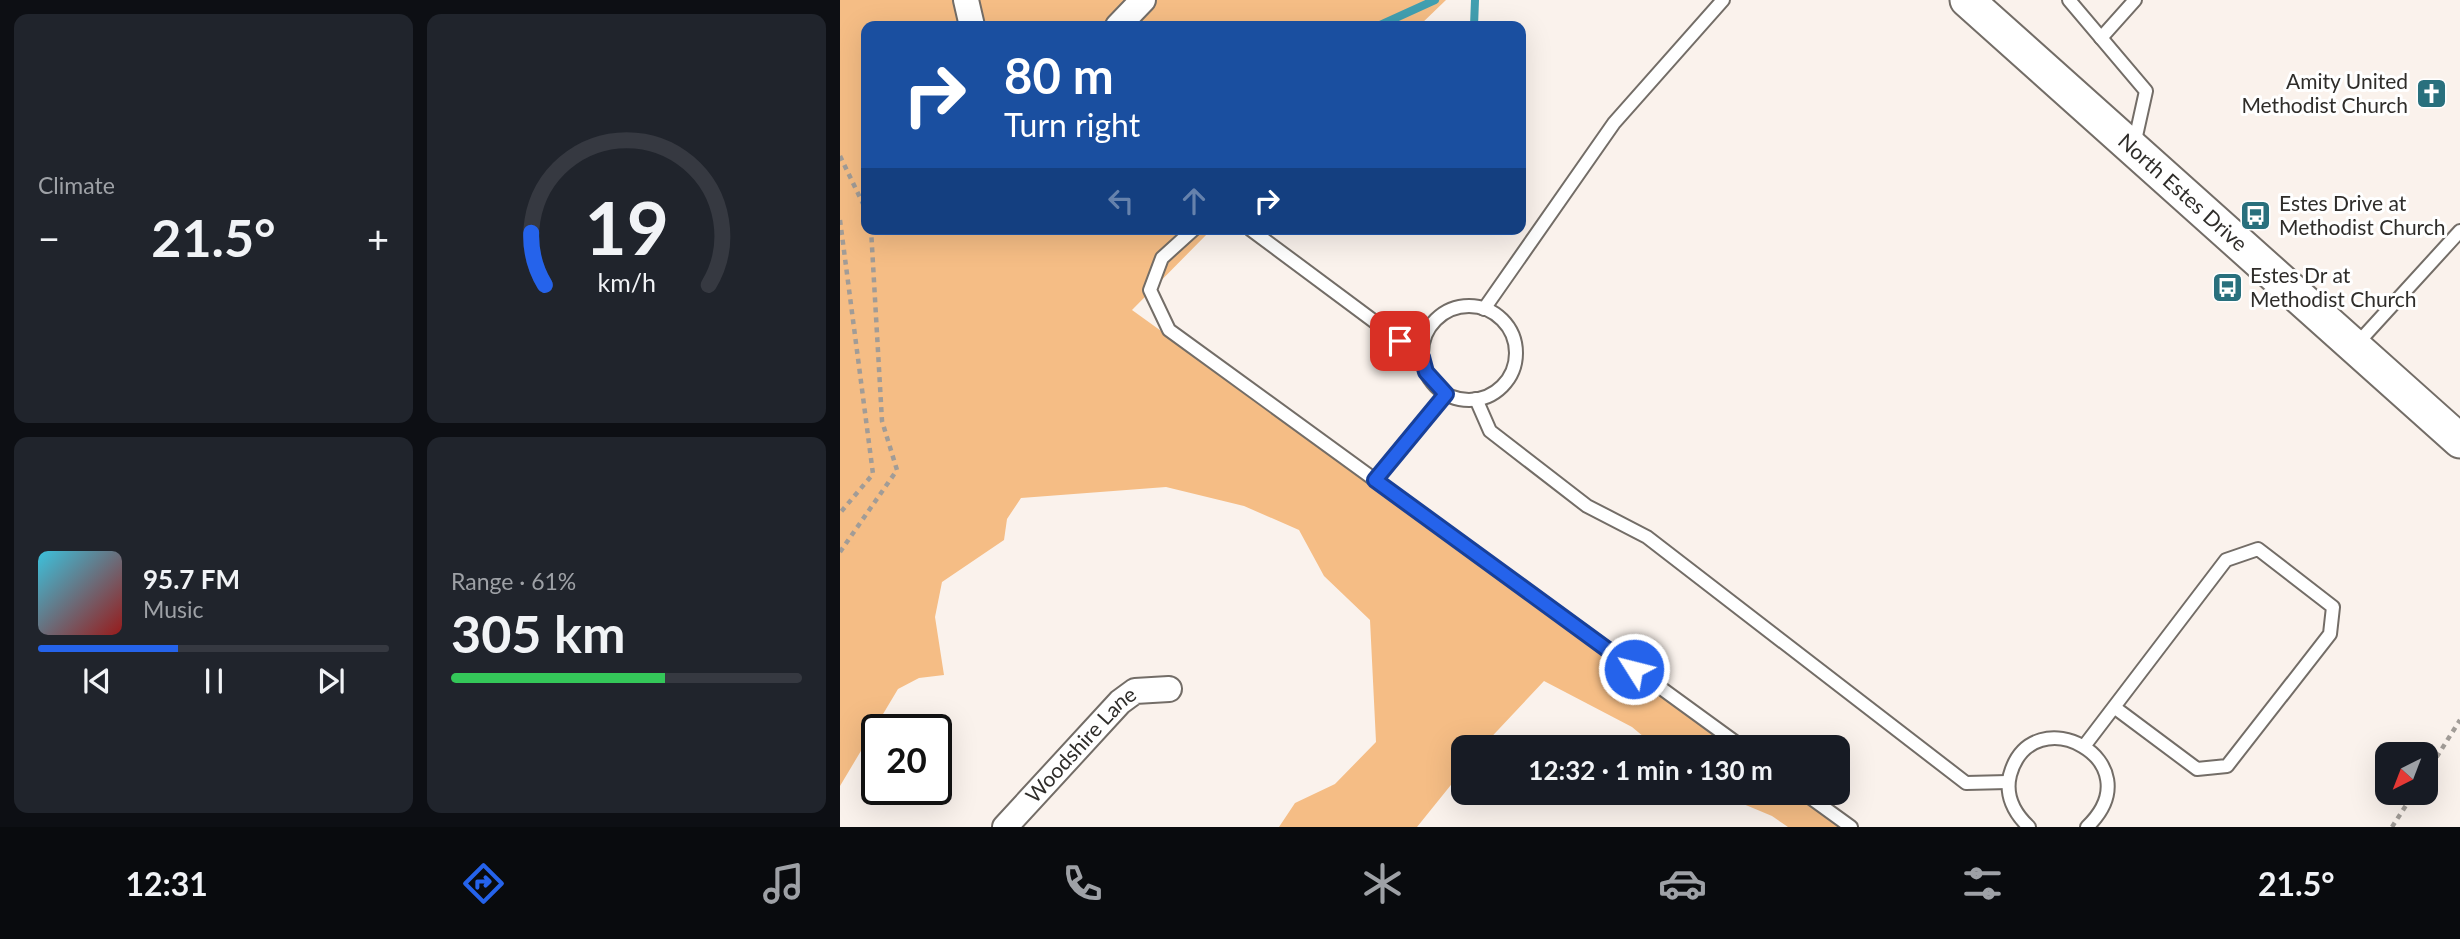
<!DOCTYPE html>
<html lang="en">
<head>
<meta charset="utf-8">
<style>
  body { margin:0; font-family:Lato,sans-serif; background:#20242c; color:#f1f3f6; height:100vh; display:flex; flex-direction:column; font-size:26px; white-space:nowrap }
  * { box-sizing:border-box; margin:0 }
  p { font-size:23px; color:#9ea1a6 }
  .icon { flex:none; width:38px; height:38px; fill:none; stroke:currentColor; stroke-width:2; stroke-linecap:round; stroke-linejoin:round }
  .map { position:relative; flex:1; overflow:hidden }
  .panel { display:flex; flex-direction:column; gap:14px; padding:14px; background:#0d0f14; width:840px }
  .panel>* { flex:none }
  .top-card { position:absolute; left:21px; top:21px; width:665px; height:214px; border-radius:14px; box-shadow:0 7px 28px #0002; background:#1a4fa0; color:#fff; overflow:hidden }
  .needle { width:46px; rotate:222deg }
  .controls { position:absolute; left:1535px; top:742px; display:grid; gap:14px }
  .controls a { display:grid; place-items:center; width:63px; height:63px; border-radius:14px; background:#171b24; box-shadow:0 7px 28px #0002; font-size:35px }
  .speed { position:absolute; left:21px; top:714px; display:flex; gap:14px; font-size:35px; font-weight:700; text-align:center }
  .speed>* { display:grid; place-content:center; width:91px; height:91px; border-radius:50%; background:#171b24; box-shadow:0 7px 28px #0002; line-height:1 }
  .speed .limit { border:4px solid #111; border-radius:10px; background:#fff; color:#111 }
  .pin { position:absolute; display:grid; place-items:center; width:60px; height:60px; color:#fff; margin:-30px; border-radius:14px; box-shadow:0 4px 10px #0006 }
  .me { position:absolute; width:77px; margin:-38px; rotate:306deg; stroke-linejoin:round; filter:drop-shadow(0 0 5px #0008) }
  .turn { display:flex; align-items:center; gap:24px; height:147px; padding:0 28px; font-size:32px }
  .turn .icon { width:91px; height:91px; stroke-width:2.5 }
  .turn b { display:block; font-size:49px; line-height:60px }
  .lanes { display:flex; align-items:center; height:66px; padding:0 28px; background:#0003; justify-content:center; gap:35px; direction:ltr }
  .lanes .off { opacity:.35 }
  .big { font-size:52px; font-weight:700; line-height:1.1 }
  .panel .tile { flex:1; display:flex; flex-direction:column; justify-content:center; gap:10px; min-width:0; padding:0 24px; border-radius:14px; background:#20242c }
  .panel .dial { align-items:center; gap:0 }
  .dial svg { height:182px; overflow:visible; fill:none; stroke:#363941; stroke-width:7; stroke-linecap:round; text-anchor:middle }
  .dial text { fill:#f1f3f6; stroke:none }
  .song { display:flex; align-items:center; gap:21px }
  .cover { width:84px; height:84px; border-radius:10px; background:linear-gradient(135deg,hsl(190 70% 55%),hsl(0 70% 35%)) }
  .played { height:7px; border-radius:4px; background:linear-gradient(90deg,#2563eb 40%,#363941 40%) }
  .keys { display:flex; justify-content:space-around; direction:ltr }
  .heat { display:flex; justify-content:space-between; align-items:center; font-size:38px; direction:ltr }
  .charge { height:10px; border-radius:5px; background:linear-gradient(90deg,#34c759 61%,#363941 0) }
  .panel .tiles { flex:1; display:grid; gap:14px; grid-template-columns:repeat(2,1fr) }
  .trip { position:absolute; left:611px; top:735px; width:399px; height:70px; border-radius:14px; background:#171b24; box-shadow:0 7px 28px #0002; font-weight:700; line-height:70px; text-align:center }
  .tab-bar { display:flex; height:112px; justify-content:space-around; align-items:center; background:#090b0e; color:#9ea1a6 }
  .tab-bar .icon { width:49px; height:49px }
  .tab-bar .on { color:#2563eb }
  .tab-bar b { font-size:32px; color:#f1f3f6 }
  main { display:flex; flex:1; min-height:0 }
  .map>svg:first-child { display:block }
  .green { fill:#f5bd85 }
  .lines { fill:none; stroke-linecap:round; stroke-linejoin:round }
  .stream { stroke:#419fb0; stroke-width:8 }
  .service-casing { stroke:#736d67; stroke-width:16 }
  .minor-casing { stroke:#736d67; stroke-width:28 }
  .secondary-casing { stroke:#736d67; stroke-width:37 }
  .path { stroke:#a19c97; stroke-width:4.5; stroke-dasharray:5 5; stroke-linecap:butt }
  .service { stroke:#fff; stroke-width:12 }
  .minor { stroke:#fff; stroke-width:24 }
  .secondary { stroke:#fff; stroke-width:33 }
  .route-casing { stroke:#184099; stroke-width:18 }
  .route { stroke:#2563eb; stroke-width:12 }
  .labels { text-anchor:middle; stroke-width:6; stroke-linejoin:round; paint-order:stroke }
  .poi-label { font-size:21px; fill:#2f2d2a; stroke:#fff; text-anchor:start }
  .street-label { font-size:21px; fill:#2f2d2a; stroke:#fff }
</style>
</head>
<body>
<main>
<section class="panel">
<div class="tiles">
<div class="tile"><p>Climate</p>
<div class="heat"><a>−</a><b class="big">21.5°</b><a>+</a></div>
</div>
<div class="tile dial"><svg viewBox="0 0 100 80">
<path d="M14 69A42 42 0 1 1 86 69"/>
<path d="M14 69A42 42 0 0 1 8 46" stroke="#2563eb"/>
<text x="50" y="56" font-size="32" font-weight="700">19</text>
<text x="50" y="72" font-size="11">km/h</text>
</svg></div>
<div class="tile">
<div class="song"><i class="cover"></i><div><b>95.7 FM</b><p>Music</p></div></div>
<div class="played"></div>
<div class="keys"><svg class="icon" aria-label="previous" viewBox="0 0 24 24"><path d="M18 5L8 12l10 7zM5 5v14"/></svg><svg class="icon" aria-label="pause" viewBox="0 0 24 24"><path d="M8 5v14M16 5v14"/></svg><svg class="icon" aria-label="next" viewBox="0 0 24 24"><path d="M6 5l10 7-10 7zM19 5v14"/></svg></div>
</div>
<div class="tile"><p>Range · 61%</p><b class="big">305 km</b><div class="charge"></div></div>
</div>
</section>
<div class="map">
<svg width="1620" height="827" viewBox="0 0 1620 827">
  <rect width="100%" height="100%" fill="#faf2ec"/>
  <!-- green -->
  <g class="green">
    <path d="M0,0H606L579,26H26V229H372L292,310L899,747H816L792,727L704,681L642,747H623V770L577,827H439L455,803L495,784L536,742L530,620L484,576L459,530L404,506L326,487L181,498L167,519L164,540L102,582L95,617L104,675L79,678L58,689L0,786Z"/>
    <path d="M877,793H962L1010,827H948L932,816Z"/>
  </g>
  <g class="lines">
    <!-- stream -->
    <g class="stream">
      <path d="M538,26L595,0"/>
      <path d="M634,26L635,0"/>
    </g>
    <defs>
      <g id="service">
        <path d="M1229,0L1306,91L1294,145"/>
        <path d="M1261,38L1295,0"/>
        <path d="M354,229L322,258L310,290L329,330L902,747"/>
        <path d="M410,229L582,357"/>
        <circle cx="629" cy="353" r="47"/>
        <path d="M644,309L774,123L883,0"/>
        <path d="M1515,346L1620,231"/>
        <path d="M636,399L650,431L747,506L807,537L1126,783L1168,782"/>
        <path d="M535,480L606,394"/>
        <path d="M1245,745L1386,560L1418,549L1493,607L1490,634L1387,766L1357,769L1274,707"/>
        <path d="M964,793L1011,827"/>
        <path d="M1189,827C1174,813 1165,795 1170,775C1192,695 1316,761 1247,827"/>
      </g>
      <g id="minor">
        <path d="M126,0L132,26"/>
        <path d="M278,26L303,0"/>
        <path id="s1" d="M165,827L280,702L295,691L329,689"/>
      </g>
      <g id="secondary">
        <path id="s2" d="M1127,0L1620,441"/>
      </g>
    </defs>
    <!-- service casing -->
    <use href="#service" class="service-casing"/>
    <!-- minor casing -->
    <use href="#minor" class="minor-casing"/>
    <!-- secondary casing -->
    <use href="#secondary" class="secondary-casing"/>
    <!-- path -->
    <g class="path">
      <path d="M0,156L26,210"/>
      <path d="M0,220L33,474L0,513"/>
      <path d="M0,552L57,470L42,421L31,229"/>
      <path d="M1586,774L1620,720"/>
      <path d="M1552,827L1574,793"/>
    </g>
    <!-- service -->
    <use href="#service" class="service"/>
    <!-- minor -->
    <use href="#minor" class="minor"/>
    <!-- secondary -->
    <use href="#secondary" class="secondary"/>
  </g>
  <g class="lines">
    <defs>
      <path id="route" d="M560,341L582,357L586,372L606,394L535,480L794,669"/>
    </defs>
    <!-- route casing -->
    <use href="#route" class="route-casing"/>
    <!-- route -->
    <use href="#route" class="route"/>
  </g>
  <!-- icons -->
  <defs>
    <symbol id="church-square" viewBox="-11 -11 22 22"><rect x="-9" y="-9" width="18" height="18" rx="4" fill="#29707d" stroke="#fff"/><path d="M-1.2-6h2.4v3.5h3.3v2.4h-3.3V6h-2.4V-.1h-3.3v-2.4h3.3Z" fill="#fff"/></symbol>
    <symbol id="bus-square" viewBox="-11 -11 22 22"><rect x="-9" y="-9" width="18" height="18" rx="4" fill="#29707d" stroke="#fff"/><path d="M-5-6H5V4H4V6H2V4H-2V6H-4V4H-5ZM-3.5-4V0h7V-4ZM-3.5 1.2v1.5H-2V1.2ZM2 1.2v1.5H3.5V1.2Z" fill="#fff"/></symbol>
  </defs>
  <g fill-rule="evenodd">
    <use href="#church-square" x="1574" y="76" width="35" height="35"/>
    <use href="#bus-square" x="1398" y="198" width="35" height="35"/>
    <use href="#bus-square" x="1370" y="270" width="35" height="35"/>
  </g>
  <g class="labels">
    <!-- poi labels -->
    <g class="poi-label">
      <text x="1568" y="89" text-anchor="end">Amity United<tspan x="1568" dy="24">Methodist Church</tspan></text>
      <text x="1439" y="211">Estes Drive at<tspan x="1439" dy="24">Methodist Church</tspan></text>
      <text x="1410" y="283">Estes Dr at<tspan x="1410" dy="24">Methodist Church</tspan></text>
    </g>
    <!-- street labels -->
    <g class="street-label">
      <text dy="7" stroke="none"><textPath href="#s2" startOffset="289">North Estes Drive</textPath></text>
      <text dy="7" stroke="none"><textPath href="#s1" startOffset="112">Woodshire Lane</textPath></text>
    </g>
  </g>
</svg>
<div class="controls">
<a><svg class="needle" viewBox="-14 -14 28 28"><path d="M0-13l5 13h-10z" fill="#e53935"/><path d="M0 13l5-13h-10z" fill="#9ea1a6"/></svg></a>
</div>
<div class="speed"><div class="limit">20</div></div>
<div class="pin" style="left:560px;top:341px;background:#d93025"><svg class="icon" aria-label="arrive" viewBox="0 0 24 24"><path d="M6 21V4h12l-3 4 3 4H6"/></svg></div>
<svg class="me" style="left:794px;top:669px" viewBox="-20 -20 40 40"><circle r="17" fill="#2563eb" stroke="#fff" stroke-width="3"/><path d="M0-11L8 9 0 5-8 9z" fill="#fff"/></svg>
<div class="trip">12:32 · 1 min · 130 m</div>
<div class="top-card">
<div class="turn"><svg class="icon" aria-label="right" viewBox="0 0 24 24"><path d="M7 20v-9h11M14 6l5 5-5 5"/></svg><div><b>80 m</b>Turn right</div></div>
<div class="lanes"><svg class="icon off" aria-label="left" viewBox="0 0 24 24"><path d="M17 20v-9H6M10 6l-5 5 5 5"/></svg><svg class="icon off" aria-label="ahead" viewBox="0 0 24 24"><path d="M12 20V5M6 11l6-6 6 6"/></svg><svg class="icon" aria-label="right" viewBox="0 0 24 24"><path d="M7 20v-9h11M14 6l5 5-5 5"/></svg></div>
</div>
</div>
</main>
<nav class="tab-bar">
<b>12:31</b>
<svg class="icon on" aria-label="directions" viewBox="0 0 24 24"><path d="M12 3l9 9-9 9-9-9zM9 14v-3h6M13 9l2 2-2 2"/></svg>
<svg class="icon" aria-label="music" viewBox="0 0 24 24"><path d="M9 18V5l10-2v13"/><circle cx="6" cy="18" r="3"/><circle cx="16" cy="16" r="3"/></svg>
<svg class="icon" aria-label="phone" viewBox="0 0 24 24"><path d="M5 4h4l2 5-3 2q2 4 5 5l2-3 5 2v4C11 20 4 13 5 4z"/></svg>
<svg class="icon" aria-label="climate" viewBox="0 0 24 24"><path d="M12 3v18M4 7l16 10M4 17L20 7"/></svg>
<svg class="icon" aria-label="car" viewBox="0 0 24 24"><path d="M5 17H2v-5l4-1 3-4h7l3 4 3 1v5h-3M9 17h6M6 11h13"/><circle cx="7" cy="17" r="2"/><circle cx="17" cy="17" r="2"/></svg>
<svg class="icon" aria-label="filters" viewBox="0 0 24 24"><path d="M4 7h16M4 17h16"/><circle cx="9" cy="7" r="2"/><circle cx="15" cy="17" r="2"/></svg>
<b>21.5°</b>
</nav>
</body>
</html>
